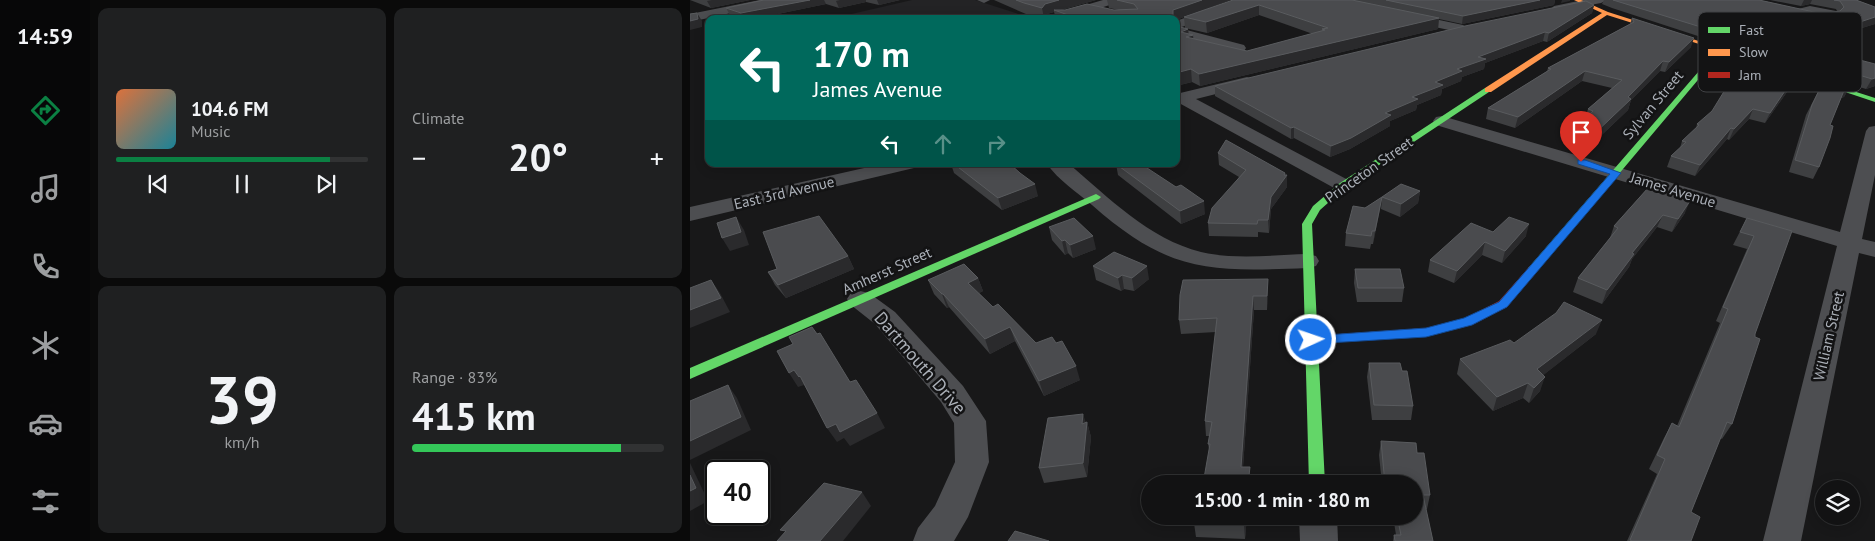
<!DOCTYPE html>
<html lang="en">
<head>
<meta charset="utf-8">
<style>
  body { margin:0; font-family:"PT Sans",sans-serif; background:#1f2021; color:#f1f3f6; height:100vh; display:flex; flex-direction:column; font-size:19px; white-space:nowrap }
  * { box-sizing:border-box; margin:0 }
  p { font-size:16px; color:#9c9ea0 }
  .icon { flex:none; width:28px; height:28px; fill:none; stroke:currentColor; stroke-width:2; stroke-linecap:round; stroke-linejoin:round }
  .map { position:relative; flex:1; overflow:hidden }
  .details { display:flex; flex-direction:column; gap:8px; padding:8px; background:#0a0a0a; width:600px }
  .details>* { flex:none }
  .banner { position:absolute; left:15px; top:15px; width:475px; height:152px; border-radius:10px; box-shadow:0 2px 12px #0003,0 0 0 1px #313233; background:#00695c; color:#fff; overflow:hidden }
  .buttons { position:absolute; left:1125px; top:480px; display:grid; gap:10px }
  .buttons a { display:grid; place-items:center; width:45px; height:45px; border-radius:50%; background:#121213; box-shadow:0 2px 12px #0003,0 0 0 1px #313233; font-size:25px }
  .speed { position:absolute; left:15px; top:460px; display:flex; gap:10px; font-size:25px; font-weight:700; text-align:center }
  .speed>* { display:grid; place-content:center; width:65px; height:65px; border-radius:50%; background:#121213; box-shadow:0 2px 12px #0003,0 0 0 1px #313233; line-height:1 }
  .speed .limit { border:2px solid #111; border-radius:8px; background:#fff; color:#111 }
  .pin { position:absolute; display:grid; place-items:center; width:42px; height:42px; color:#fff; margin:-51px -21px; border-radius:50% 50% 50% 0; rotate:-45deg; box-shadow:0 0 5px #0007 }
  .pin .icon { rotate:45deg }
  .me { position:absolute; width:55px; margin:-28px; rotate:87deg; stroke-linejoin:round; filter:drop-shadow(0 0 4px #0008) }
  .turn { display:flex; align-items:center; gap:18px; height:105px; padding:0 25px; font-size:22px }
  .turn .icon { width:65px; height:65px; stroke-width:2.5 }
  .turn b { display:block; font-size:35px; line-height:42px }
  .lanes { display:flex; align-items:center; height:48px; padding:0 25px; background:#0003; justify-content:center; gap:25px; direction:ltr }
  .lanes .off { opacity:.35 }
  .big { font-size:38px; font-weight:700; line-height:1.1 }
  .details .tile { flex:1; display:flex; flex-direction:column; justify-content:center; gap:8px; min-width:0; padding:0 18px; border-radius:10px; background:#1f2021 }
  .details .dial { align-items:center; gap:0 }
  .dial b { font-size:65px; line-height:1 }
  .song { display:flex; align-items:center; gap:15px }
  .cover { width:60px; height:60px; border-radius:8px; background:linear-gradient(135deg,hsl(20 70% 55%),hsl(190 70% 35%)) }
  .played { height:5px; border-radius:2px; background:linear-gradient(90deg,#0b8043 85%,#313233 85%) }
  .keys { display:flex; justify-content:space-around; direction:ltr }
  .heat { display:flex; justify-content:space-between; align-items:center; font-size:28px; direction:ltr }
  .charge { height:8px; border-radius:4px; background:linear-gradient(90deg,#34c759 83%,#313233 0) }
  .details .tiles { flex:1; display:grid; gap:8px; grid-template-columns:repeat(2,1fr) }
  .trip { position:absolute; left:451px; top:475px; width:282px; height:50px; border-radius:25px; background:#121213; box-shadow:0 2px 12px #0003,0 0 0 1px #313233; font-weight:700; line-height:50px; text-align:center }
  main { display:flex; flex:1; min-height:0 }
  .menu { display:flex; flex-direction:column; width:90px; justify-content:space-around; align-items:center; background:#070708; color:#9c9ea0 }
  .menu .icon { width:35px; height:35px }
  .menu .current { color:#0b8043 }
  .menu b { font-size:22px; color:#f1f3f6 }
  .map>svg:first-child { display:block }
  .built { fill:#232325 }
  .lines { fill:none; stroke-linecap:round; stroke-linejoin:round }
  .street { fill:#4d4e51; fill-rule:evenodd }
  .fast { fill:#63d668; fill-rule:evenodd }
  .slow { fill:#ff974d; fill-rule:evenodd }
  .jam { fill:#b3261e; fill-rule:evenodd }
  .wall { fill:#3e3f41 }
  .shaded-wall { fill:#2a2a2c }
  .building { fill:#4a4b4e; stroke:#595b5e }
  .route { fill:#1a73e8; stroke:#114b97 }
  .labels { text-anchor:middle; stroke-width:5; stroke-linejoin:round; paint-order:stroke }
  .street-label { font-size:15px; fill:#abb0b8; stroke:#131314 }
  .near-street-label { font-size:18px; fill:#abb0b8; stroke:#131314 }
  .key { fill:#131314; stroke:#414245; stroke-width:1 }
  .key-label { font-size:14px; fill:#abb0b8 }
</style>
</head>
<body>
<main>
<nav class="menu">
<b>14:59</b>
<svg class="icon current" aria-label="directions" viewBox="0 0 24 24"><path d="M12 3l9 9-9 9-9-9zM9 14v-3h6M13 9l2 2-2 2"/></svg>
<svg class="icon" aria-label="music" viewBox="0 0 24 24"><path d="M9 18V5l10-2v13"/><circle cx="6" cy="18" r="3"/><circle cx="16" cy="16" r="3"/></svg>
<svg class="icon" aria-label="phone" viewBox="0 0 24 24"><path d="M5 4h4l2 5-3 2q2 4 5 5l2-3 5 2v4C11 20 4 13 5 4z"/></svg>
<svg class="icon" aria-label="climate" viewBox="0 0 24 24"><path d="M12 3v18M4 7l16 10M4 17L20 7"/></svg>
<svg class="icon" aria-label="car" viewBox="0 0 24 24"><path d="M5 17H2v-5l4-1 3-4h7l3 4 3 1v5h-3M9 17h6M6 11h13"/><circle cx="7" cy="17" r="2"/><circle cx="17" cy="17" r="2"/></svg>
<svg class="icon" aria-label="filters" viewBox="0 0 24 24"><path d="M4 7h16M4 17h16"/><circle cx="9" cy="7" r="2"/><circle cx="15" cy="17" r="2"/></svg>
</nav>
<section class="details">
<div class="tiles">
<div class="tile">
<div class="song"><i class="cover"></i><div><b>104.6 FM</b><p>Music</p></div></div>
<div class="played"></div>
<div class="keys"><svg class="icon" aria-label="previous" viewBox="0 0 24 24"><path d="M18 5L8 12l10 7zM5 5v14"/></svg><svg class="icon" aria-label="pause" viewBox="0 0 24 24"><path d="M8 5v14M16 5v14"/></svg><svg class="icon" aria-label="next" viewBox="0 0 24 24"><path d="M6 5l10 7-10 7zM19 5v14"/></svg></div>
</div>
<div class="tile"><p>Climate</p>
<div class="heat"><a>−</a><b class="big">20°</b><a>+</a></div>
</div>
<div class="tile dial"><b>39</b><p>km/h</p></div>
<div class="tile"><p>Range · 83%</p><b class="big">415 km</b><div class="charge"></div></div>
</div>
</section>
<div class="map">
<svg width="1185" height="541" viewBox="0 0 1185 541">
  <rect width="100%" height="100%" fill="#181819"/>
  <!-- built -->
  <path class="built" d="M222,0H285L344,19H140Z"/>
  <g class="lines">
    <!-- street -->
    <g class="street">
      <path d="M70,0H92L86,3L0,22V14Z"/>
      <path d="M287,0H300L294,3Z"/>
      <path d="M413,0H431L429,2L376,19H356L358,16Z"/>
      <path d="M545,0H562L560,2L489,28L554,45L556,48L554,51L549,52L486,35V21Z"/>
      <path d="M893,0H917L911,3L868,11L862,8L864,6Z"/>
      <path d="M1120,6L1146,11L1148,14L1146,17L1129,20L1108,13L1106,11L1108,9Z"/>
      <path d="M716,13L773,25L779,29L773,33L712,20L710,17Z"/>
      <path d="M557,77L562,79L565,82L562,85L506,99L660,181L663,185L660,189L653,191L646,189L489,103L486,104V94Z"/>
      <path d="M752,116L1150,232L1176,131L1179,127L1185,126V175L1172,239L1185,242V257L1169,253L1111,541H1073L1147,246L746,125L743,121L746,117Z"/>
      <path d="M192,164H227L224,168L0,221V207Z"/>
      <path d="M357,164H379C418,197 459,239 511,252C545,260 583,255 617,254L626,256L629,261L626,266L617,268C519,272 479,273 402,205C388,193 368,180 357,164Z"/>
      <path d="M170,291L179,293L205,312L273,386L296,421L299,462L278,517L264,541H223L228,528L245,506L265,462L264,423L251,402L185,324L161,305L157,299L161,293Z"/>
      <path d="M609,516H647L648,541H610Z"/>
    </g>
    <!-- fast -->
    <g class="fast">
      <path d="M1029,48L1034,49L848,270H840L838,268L840,266Z"/>
      <path d="M1063,59L1185,98V102L1063,61Z"/>
      <path d="M795,88L802,90L656,187L630,210L622,224L635,484H619L612,224L623,206L650,183Z"/>
      <path d="M406,194L411,197L409,199L0,379V368Z"/>
    </g>
    <!-- slow -->
    <path class="slow" d="M884,0H891L918,12L1068,60L1063,61L917,15L801,92H795V88L912,13Z"/>
    <!-- jam -->
    <path class="jam" d="M844,265L850,268L817,307L782,325L736,336L621,344L616,343L615,340L616,337L621,336L736,328L774,319L809,301L840,266Z"/>
  </g>
  <!-- wall -->
  <g class="wall">
    <path d="M0,0H60L21,8Z"/>
    <path d="M74,0H210L189,5L176,2L149,8L136,4L63,19H50L40,15L36,8Z"/>
    <path d="M304,0H406L371,10H429L419,8L417,0H540L502,14L543,0H865L864,5L772,24L749,19L748,29L510,86L502,82L486,86V26L498,29V34L503,35V39L557,51L623,34L569,15L517,33L495,28L494,17L486,20V19H366L364,12L357,14L354,18L336,14Z"/>
    <path d="M914,0H1069L1133,14L1147,11L1146,9L1120,4L1111,6L1080,0H1166L1185,7V24L1162,31L1147,22L1118,62L1015,32L1011,37L922,8L912,4Z"/>
    <path d="M904,5L902,13L857,42L853,41L795,63L794,69L772,77L771,81L752,89L751,95L727,105L726,110L700,121V126L660,149L640,157L604,138L601,139L525,96V86Z"/>
    <path d="M942,18L1001,47L975,72L970,71L941,100L938,110L898,148L877,142L881,131L895,118L898,109L922,88L892,81L825,128L796,119L798,108L857,71L858,68L940,24Z"/>
    <path d="M1185,64V86L1176,89L1138,77L1143,67Z"/>
    <path d="M1068,75L1101,82L1097,92L1075,123L1059,119L1039,140L1037,139L1005,176L977,167L981,156L990,148L992,141L1006,128L1007,124Z"/>
    <path d="M1135,78L1160,86L1154,97L1151,98L1140,125L1129,167L1123,179L1099,172L1116,115Z"/>
    <path d="M528,153L595,173L597,187L581,209L579,233L568,232V237L519,236L518,223L549,177L529,165Z"/>
    <path d="M261,164H320L330,173L348,196L312,210L264,173Z"/>
    <path d="M426,164L486,187L515,214L491,224L428,175Z"/>
    <path d="M958,188L995,213L982,232L967,227L942,259L939,267L912,304L883,292L888,278L920,238L924,226Z"/>
    <path d="M730,191L728,203L710,217L691,209L692,197Z"/>
    <path d="M692,197L690,209L683,244H681L680,249L655,246L656,233L675,208Z"/>
    <path d="M1057,218L1102,231L1065,334L1042,424L1032,439L1030,438L1001,512V541H937L967,474L959,469L974,438L982,423L987,426L1030,323L1026,321L1057,249L1043,245Z"/>
    <path d="M359,227L406,249L383,258L378,253L375,255L362,240Z"/>
    <path d="M803,232L836,236L812,263L792,255L764,283L738,272L740,260Z"/>
    <path d="M158,256L164,269L96,298L85,285L78,272Z"/>
    <path d="M403,266L459,279L444,291L434,289L431,291L406,280Z"/>
    <path d="M665,269L714,288L712,302H667L664,283Z"/>
    <path d="M288,278L293,291L289,293L303,307L390,380L354,396L325,341L300,354L259,307L257,308L244,294L238,280Z"/>
    <path d="M578,279L577,310H564L553,467L560,482L519,449L518,444L519,436H516L515,421L526,332L491,334L489,320Z"/>
    <path d="M906,334L853,375L850,391L839,403L833,398L803,411L767,374L770,359L824,343Z"/>
    <path d="M679,363L712,371L723,406L721,420H682L677,377Z"/>
    <path d="M397,422L401,437L397,477L354,483L349,468Z"/>
    <path d="M691,441L727,453L740,495L737,509H736L743,541H703L704,535H706L703,516H725V484H692L689,455Z"/>
    <path d="M557,516L555,539L506,537L504,523Z"/>
  </g>
  <!-- shaded-wall -->
  <g class="shaded-wall">
    <path d="M22,0H60L21,8L17,1Z"/>
    <path d="M120,0H134L136,4L63,19H53L51,13Z"/>
    <path d="M150,0H176V2L149,8L146,1Z"/>
    <path d="M187,0H210L189,5Z"/>
    <path d="M369,0H406L367,11L364,10V12L357,14L354,18L352,8L355,4Z"/>
    <path d="M512,0H540L486,20V19H483V10Z"/>
    <path d="M850,0H865L864,5L772,24L773,16Z"/>
    <path d="M872,0H880V1L871,3Z"/>
    <path d="M1114,0H1122L1120,4L1111,6Z"/>
    <path d="M569,5V15L517,33L516,22Z"/>
    <path d="M904,5L902,13L857,42L859,33Z"/>
    <path d="M7,13L12,21V27L0,30V21Z"/>
    <path d="M1151,14L1147,22L1118,62L1132,36Z"/>
    <path d="M1185,17V24L1162,31L1167,23Z"/>
    <path d="M749,18L748,29L510,86L509,74Z"/>
    <path d="M1019,23L1015,32L1011,37L1014,28Z"/>
    <path d="M498,29L499,36L503,35L504,46L491,32Z"/>
    <path d="M855,32L853,41L795,63L794,69L772,77L771,81L752,89L751,95L727,105L726,110L700,121V126L660,149L640,157L641,146L788,57Z"/>
    <path d="M1004,38L1001,47L975,72L979,62Z"/>
    <path d="M973,61L970,71L941,100L938,110L898,148L901,137L938,97Z"/>
    <path d="M501,69L502,82L486,86V73Z"/>
    <path d="M895,71L892,81L825,128L828,117Z"/>
    <path d="M1185,78V86L1176,89L1182,79Z"/>
    <path d="M1101,82L1097,92L1075,123L1080,113Z"/>
    <path d="M1160,86L1154,97L1150,98L1155,88Z"/>
    <path d="M1063,109L1059,119L1039,140L1044,129Z"/>
    <path d="M604,127V138L601,139V128Z"/>
    <path d="M1041,128L1037,139L1005,176L1010,165Z"/>
    <path d="M595,173V177L597,175V187L581,209L579,233L578,220L581,197Z"/>
    <path d="M345,184L348,196L312,210L308,198Z"/>
    <path d="M730,191L728,203L710,217L711,204Z"/>
    <path d="M692,197L690,209L683,244L685,231Z"/>
    <path d="M514,201L515,214L491,224L490,211Z"/>
    <path d="M1000,201L995,213L982,232L988,219Z"/>
    <path d="M973,215L967,227L942,259L939,267L912,304L917,290L942,253Z"/>
    <path d="M46,217L54,230L59,245L40,251L32,238Z"/>
    <path d="M839,224L836,236L812,263L815,251Z"/>
    <path d="M403,236L406,249L383,258L380,245Z"/>
    <path d="M375,240L378,253L375,255L372,241Z"/>
    <path d="M795,242L792,255L764,283L767,271Z"/>
    <path d="M158,256L164,269L96,298L88,285Z"/>
    <path d="M457,266L459,279L444,291L442,278Z"/>
    <path d="M432,275L434,289L431,291L428,278Z"/>
    <path d="M288,278L293,291L283,296L278,283Z"/>
    <path d="M578,279V293L577,310V296Z"/>
    <path d="M21,280L30,293L40,312L0,328V310Z"/>
    <path d="M252,294H253L259,307L257,308Z"/>
    <path d="M563,296L564,310L552,481L551,467Z"/>
    <path d="M912,320L906,334L842,384L847,369Z"/>
    <path d="M320,327L325,341L300,354L295,339Z"/>
    <path d="M386,366L390,380L354,396L349,381Z"/>
    <path d="M104,370L110,376L118,391L114,385L108,387L99,373Z"/>
    <path d="M855,377L850,391L839,403L844,388Z"/>
    <path d="M838,383L833,398L803,411L807,397Z"/>
    <path d="M38,385L47,398L61,430L0,460V441Z"/>
    <path d="M187,413L195,428L160,446L154,438L147,442L137,428L146,424Z"/>
    <path d="M393,414L397,426V422L401,437L397,477L393,463L392,424Z"/>
    <path d="M0,463L18,501L0,511Z"/>
    <path d="M560,467V484H558Z"/>
    <path d="M172,492L181,506L153,541H130Z"/>
    <path d="M555,516H557L555,539L554,525Z"/>
  </g>
  <!-- building -->
  <g class="building">
    <path d="M74,0H120L51,13L36,8Z"/>
    <path d="M326,0H369L355,4L352,8L334,3Z"/>
    <path d="M427,0H512L483,10V19H369L381,16L364,10H375L397,4L424,10L448,9L444,4Z"/>
    <path d="M543,0H662L749,18L509,74L501,69L486,73V26L498,29L491,32L503,35L496,37L557,51L635,30L632,29L638,28L569,5L516,22L494,17Z"/>
    <path d="M696,0H850L773,16Z"/>
    <path d="M923,0H1069L1133,14L1150,11L1154,7L1150,1L1144,0H1166L1185,7V17L1167,23L1151,14L1136,34L1132,36H1135L1123,53L1019,23L1014,28Z"/>
    <path d="M896,1L904,5L859,33L855,32L788,57L796,59L767,69L772,71L745,82L753,85L722,97L728,99L695,113L701,115L661,138L641,146L604,127L601,128L525,86L775,26Z"/>
    <path d="M7,13L8,19L0,21V14Z"/>
    <path d="M942,18L1004,38L979,62L973,61L938,97L941,99L901,137L881,131L903,111L898,109L932,80L895,71L828,117L798,108L861,69L858,68L944,22Z"/>
    <path d="M1054,53L1075,60L1068,75L1101,82L1080,113L1063,109L1044,129L1041,128L1010,165L981,156L996,142L992,141L1009,125L1007,124L1022,111L1046,72Z"/>
    <path d="M1166,59L1185,64V78L1182,79L1143,67Z"/>
    <path d="M1135,78L1160,86L1155,88L1140,125L1143,126L1140,138L1129,167L1105,160L1122,105Z"/>
    <path d="M536,140L595,173L594,175H597L581,197L578,220H568L567,224L518,223L522,208L556,170L528,153Z"/>
    <path d="M264,164H320L330,173L345,184L308,198Z"/>
    <path d="M426,164H451L486,187L491,185L514,201L490,211Z"/>
    <path d="M711,184L730,191L711,204L692,197Z"/>
    <path d="M958,188L1000,201L988,219L973,215L942,253L944,254L917,290L888,278L928,228L924,226Z"/>
    <path d="M692,197L685,231H682L681,236L656,233L663,206L675,208Z"/>
    <path d="M129,216L158,256L88,285L78,272L87,269L73,232Z"/>
    <path d="M46,217L51,232L32,238L27,223Z"/>
    <path d="M819,217L839,224L815,251L795,242L767,271L740,260L781,223L803,232Z"/>
    <path d="M384,218L403,236L380,245L375,240L372,241L359,227Z"/>
    <path d="M1057,218L1102,231L1065,334V337L1070,339L1042,424L1037,422L1001,512L1010,517L1001,541H942L940,540L975,459L967,455L982,423L989,427L1038,309L1033,307L1064,236L1050,232Z"/>
    <path d="M424,252L457,266L442,278L432,275L428,278L403,266Z"/>
    <path d="M274,264L288,278L278,283L303,307L308,304L346,343L362,337L366,343L372,341L386,366L349,381L320,327L295,339L253,294H252L238,280Z"/>
    <path d="M665,269H710L714,288H668Z"/>
    <path d="M578,279L577,296H563L551,467H560L558,484H513L520,444H518L522,422L515,421L527,318L489,320L490,295L493,280Z"/>
    <path d="M21,280L31,298L0,310V288Z"/>
    <path d="M874,302L912,320L847,369L855,377L844,388L838,383L807,397L770,359L820,340L824,343L866,313Z"/>
    <path d="M122,327L127,334L130,333L160,382L166,380L187,413L150,432L146,424L137,428L110,376L109,377L104,370L99,373L87,351L103,344L99,337Z"/>
    <path d="M679,363H710L712,371H717L723,406L684,405Z"/>
    <path d="M38,385L51,417L0,441V401Z"/>
    <path d="M393,414L392,424L397,422L393,463L349,468L358,418Z"/>
    <path d="M691,441L726,443L727,453H734L740,495H733L743,541H705L704,535H711L707,516H725V484H695Z"/>
    <path d="M0,475L6,488L0,491Z"/>
    <path d="M134,483L172,492L130,541H87L96,531L90,530Z"/>
    <path d="M505,516H555L554,525L504,523Z"/>
    <path d="M325,531L359,541H318Z"/>
  </g>
  <!-- route -->
  <path class="route" d="M888,160H895L931,173L817,307L782,325L736,337L621,344L617,343L615,340L617,337L621,336L736,328L774,318L809,302L920,174L888,164Z"/>
  <g class="labels">
    <!-- street labels -->
    <g class="street-label">
      <text transform="translate(963 105) rotate(-50)" y="5">Sylvan Street</text>
      <text transform="translate(679 170) rotate(-35)" y="5">Princeton Street</text>
      <text transform="translate(983 190) rotate(17)" y="5">James Avenue</text>
      <text transform="translate(94 193) rotate(-13)" y="5">East 3rd Avenue</text>
      <text transform="translate(197 271) rotate(-24)" y="5">Amherst Street</text>
      <text transform="translate(1139 336) rotate(-77)" y="5">William Street</text>
    </g>
    <!-- near-street labels -->
    <g class="near-street-label">
      <text transform="translate(230 363) rotate(49)" y="6">Dartmouth Drive</text>
    </g>
  </g>
  <!-- legend -->
  <rect x="1008" y="12" width="164" height="80" rx="8" class="key"/>
  <rect x="1018" y="27" width="22" height="6" fill="#63d668"/>
  <rect x="1018" y="49" width="22" height="7" fill="#ff974d"/>
  <rect x="1018" y="72" width="22" height="6" fill="#b3261e"/>
  <g class="key-label">
    <text x="1049" y="35">Fast</text>
    <text x="1049" y="57">Slow</text>
    <text x="1049" y="80">Jam</text>
  </g>
</svg>
<div class="buttons">
<a><svg class="icon" aria-label="layers" viewBox="0 0 24 24"><path d="M12 4l9 5-9 5-9-5zM3 14l9 5 9-5"/></svg></a>
</div>
<div class="speed"><div class="limit">40</div></div>
<div class="pin" style="left:891px;top:162px;background:#d93025"><svg class="icon" aria-label="arrive" viewBox="0 0 24 24"><path d="M6 21V4h12l-3 4 3 4H6"/></svg></div>
<svg class="me" style="left:621px;top:340px" viewBox="-20 -20 40 40"><circle r="17" fill="#1a73e8" stroke="#fff" stroke-width="3"/><path d="M0-11L8 9 0 5-8 9z" fill="#fff"/></svg>
<div class="trip">15:00 · 1 min · 180 m</div>
<div class="banner">
<div class="turn"><svg class="icon" aria-label="left" viewBox="0 0 24 24"><path d="M17 20v-9H6M10 6l-5 5 5 5"/></svg><div><b>170 m</b>James Avenue</div></div>
<div class="lanes"><svg class="icon" aria-label="left" viewBox="0 0 24 24"><path d="M17 20v-9H6M10 6l-5 5 5 5"/></svg><svg class="icon off" aria-label="ahead" viewBox="0 0 24 24"><path d="M12 20V5M6 11l6-6 6 6"/></svg><svg class="icon off" aria-label="right" viewBox="0 0 24 24"><path d="M7 20v-9h11M14 6l5 5-5 5"/></svg></div>
</div>
</div>
</main>
</body>
</html>
